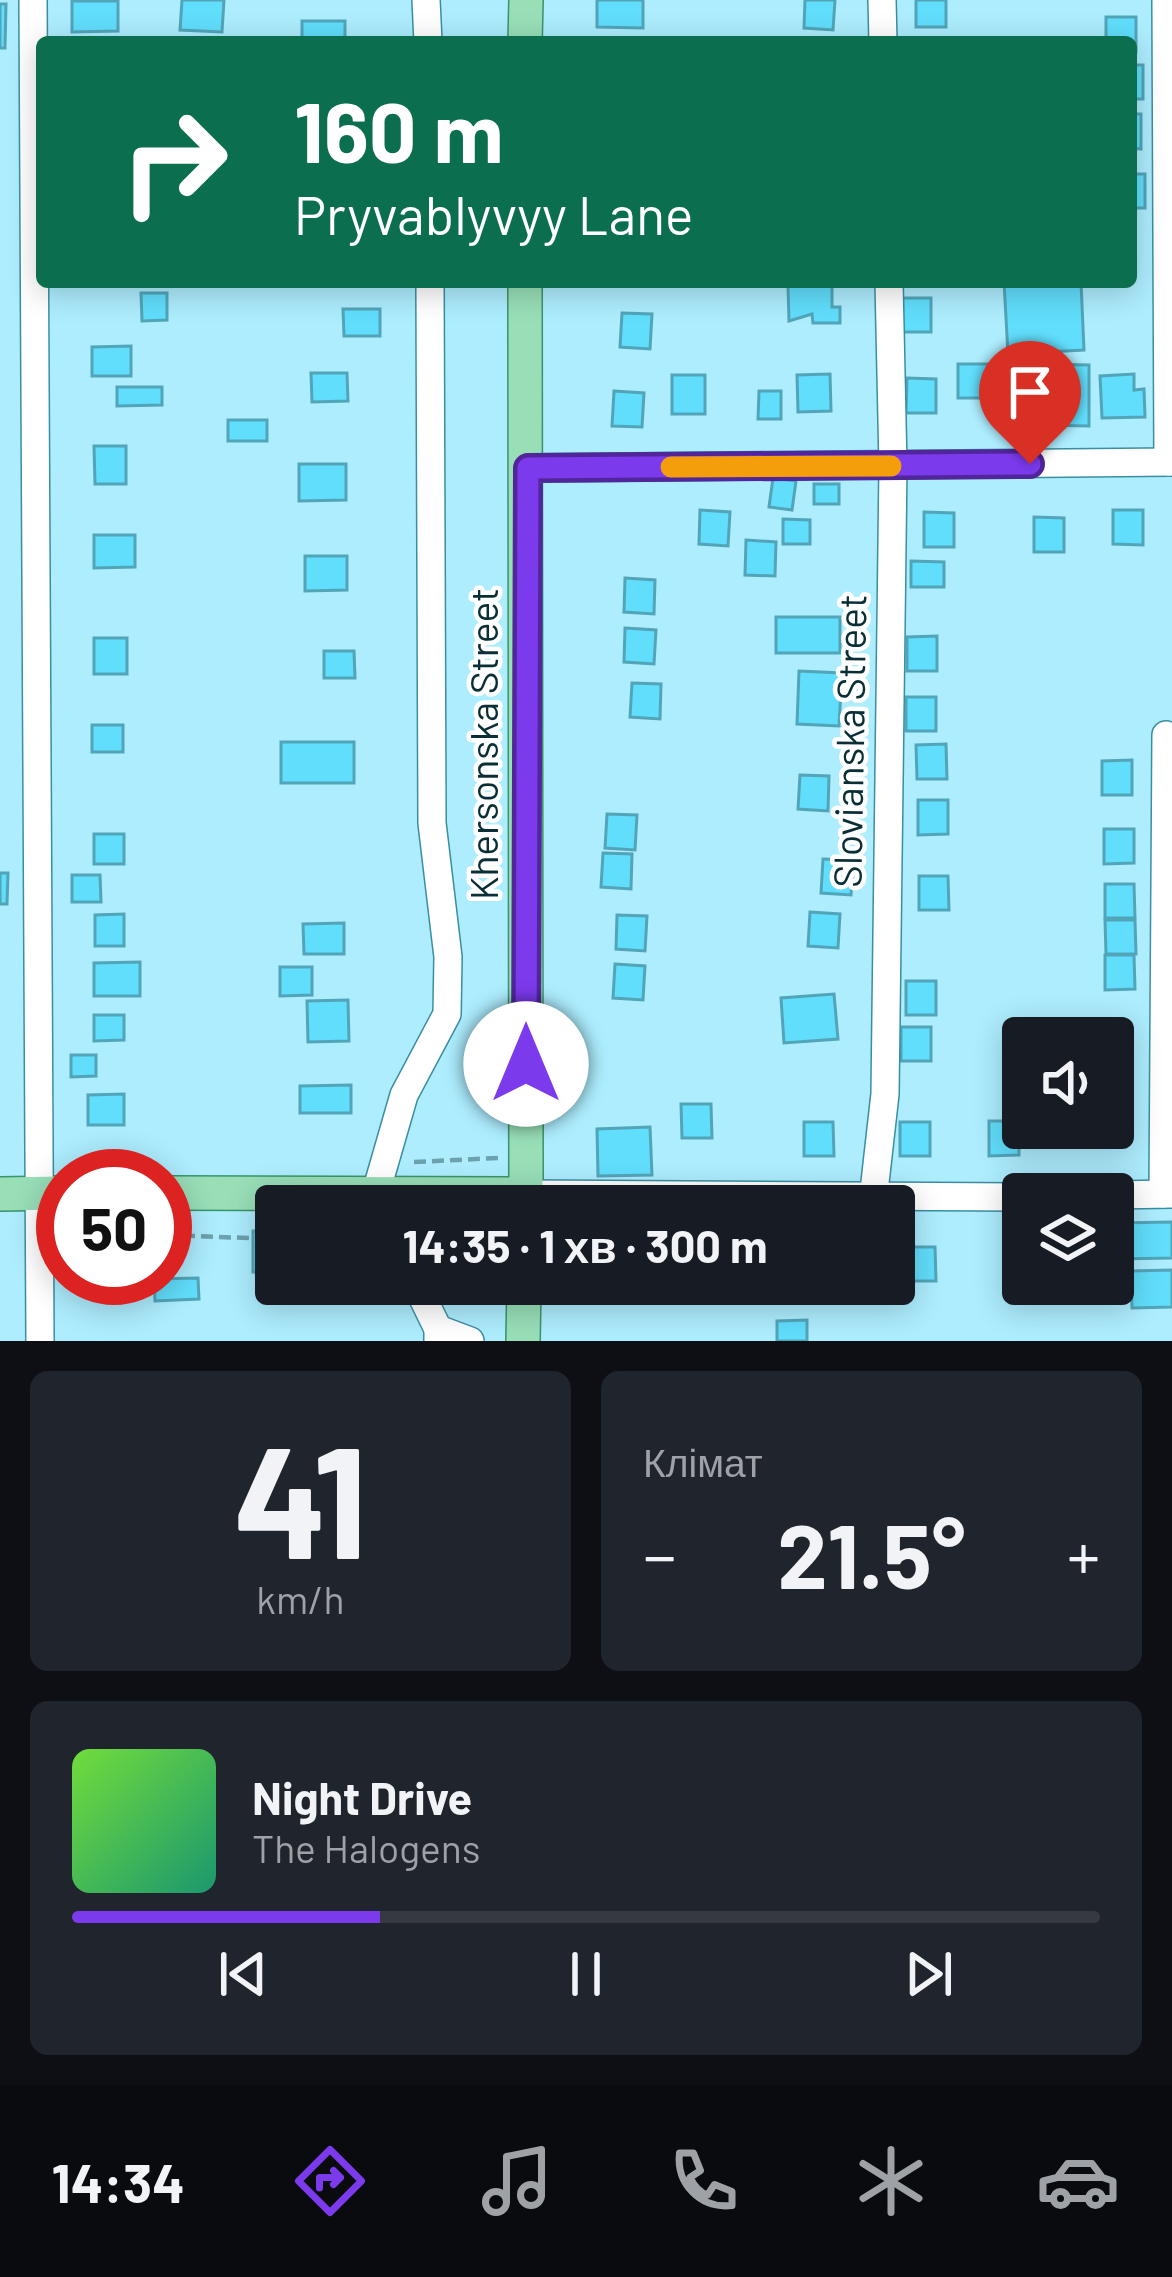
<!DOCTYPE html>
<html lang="uk">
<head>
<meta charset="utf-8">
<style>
  body { margin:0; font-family:Barlow,sans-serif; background:#20242c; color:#f1f3f6; height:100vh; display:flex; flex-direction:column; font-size:45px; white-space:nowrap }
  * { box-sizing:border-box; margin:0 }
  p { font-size:39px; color:#9ea1a6 }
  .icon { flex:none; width:66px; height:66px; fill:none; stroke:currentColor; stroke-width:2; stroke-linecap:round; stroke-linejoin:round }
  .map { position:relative; height:1341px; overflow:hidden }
  .panel { display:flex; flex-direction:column; gap:30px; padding:30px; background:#0d0f14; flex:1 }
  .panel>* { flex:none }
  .banner { position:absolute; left:36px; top:36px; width:1101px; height:252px; border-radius:12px; box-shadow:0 6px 30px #0003; background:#0b6e4f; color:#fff; overflow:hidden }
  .controls { position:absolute; left:1002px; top:1017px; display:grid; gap:24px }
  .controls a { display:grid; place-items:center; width:132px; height:132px; border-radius:12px; background:#171b24; box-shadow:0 6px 30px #0003; font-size:60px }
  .speed { position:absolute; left:36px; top:1149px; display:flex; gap:24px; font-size:60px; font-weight:700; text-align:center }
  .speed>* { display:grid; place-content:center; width:156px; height:156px; border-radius:50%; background:#171b24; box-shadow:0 6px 30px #0003; line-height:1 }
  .speed .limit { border:18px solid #d22; background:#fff; color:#111 }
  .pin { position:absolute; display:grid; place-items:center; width:102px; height:102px; color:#fff; margin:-123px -51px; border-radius:50% 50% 50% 0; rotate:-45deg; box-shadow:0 0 12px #0007 }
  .pin .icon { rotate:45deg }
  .me { position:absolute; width:132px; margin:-66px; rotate:0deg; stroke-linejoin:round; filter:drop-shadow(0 0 9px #0008) }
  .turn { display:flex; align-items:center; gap:42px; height:252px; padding:0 60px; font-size:54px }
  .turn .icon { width:156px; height:156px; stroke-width:2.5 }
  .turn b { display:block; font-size:84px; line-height:102px }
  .big { font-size:90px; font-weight:700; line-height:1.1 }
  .panel .card { flex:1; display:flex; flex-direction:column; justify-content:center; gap:18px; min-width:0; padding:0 42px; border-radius:18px; background:#20242c }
  .panel .dial { align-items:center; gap:0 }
  .dial b { font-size:156px; line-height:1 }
  .song { display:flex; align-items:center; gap:36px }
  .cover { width:144px; height:144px; border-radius:18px; background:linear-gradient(135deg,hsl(100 70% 55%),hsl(160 70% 35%)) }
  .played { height:12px; border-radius:6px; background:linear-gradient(90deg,#7c3aed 30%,#363941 30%) }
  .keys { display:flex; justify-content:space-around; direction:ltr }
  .heat { display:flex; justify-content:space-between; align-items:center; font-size:66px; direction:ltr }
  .panel .tiles { flex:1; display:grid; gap:30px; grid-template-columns:1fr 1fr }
  .card:last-child { grid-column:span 2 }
  .trip { position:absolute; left:255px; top:1185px; width:660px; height:120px; border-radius:12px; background:#171b24; box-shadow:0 6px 30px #0003; font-weight:700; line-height:120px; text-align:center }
  .tab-bar { display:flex; height:192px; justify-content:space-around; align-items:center; background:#090b0e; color:#9ea1a6 }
  .tab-bar .icon { width:84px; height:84px }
  .tab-bar .on { color:#7c3aed }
  .tab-bar b { font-size:54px; color:#f1f3f6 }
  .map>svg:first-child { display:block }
  .building { fill:#61defc; stroke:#52a5b9; stroke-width:3 }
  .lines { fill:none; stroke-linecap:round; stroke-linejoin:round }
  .minor-casing { stroke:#3a8ea2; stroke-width:30 }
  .major-casing { stroke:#3a936b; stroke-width:36 }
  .path { stroke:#6ca1ae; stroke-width:4.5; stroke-dasharray:12 6; stroke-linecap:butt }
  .minor { stroke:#fff; stroke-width:27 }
  .major { stroke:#98dfb8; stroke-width:33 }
  .route-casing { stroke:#51269a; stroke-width:30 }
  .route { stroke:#7c3aed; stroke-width:21 }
  .slow { stroke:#f59e0b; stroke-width:21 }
  .labels { text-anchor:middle; stroke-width:9; stroke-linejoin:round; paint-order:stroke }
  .street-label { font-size:39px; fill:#0a2e36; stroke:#fff }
</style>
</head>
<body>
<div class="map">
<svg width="1172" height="1341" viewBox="0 0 1172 1341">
  <rect width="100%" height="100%" fill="#adedfe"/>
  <!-- building -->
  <g class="building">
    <path d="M182,0H224L222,32L180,30Z"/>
    <path d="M597,0H643V28L597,27Z"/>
    <path d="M805,0H835L833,30L804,28Z"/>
    <rect x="916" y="0" width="30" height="27"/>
    <path d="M72,1H118V31L72,32Z"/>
    <path d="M0,4H6L5,48H0Z"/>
    <path d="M1106,17H1136V52H1131V42H1106Z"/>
    <rect x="302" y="21" width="43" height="21"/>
    <rect x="1131" y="65" width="12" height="34"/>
    <path d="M1131,114H1141V149L1131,148Z"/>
    <rect x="1131" y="174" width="14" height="34"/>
    <path d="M1004,282H1081L1084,350L1008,354Z"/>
    <path d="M788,286H832V307H840V323H813L812,314L789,321Z"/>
    <path d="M141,293H167V320L142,321Z"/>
    <rect x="901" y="298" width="30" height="34"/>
    <path d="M343,309H380V336H344Z"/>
    <path d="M622,313L652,314L650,349L620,347Z"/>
    <path d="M131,346V376H92V347Z"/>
    <rect x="958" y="364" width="30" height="34"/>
    <path d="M1036,364L1089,365V426L1036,425Z"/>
    <path d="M311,373H347L348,401L312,402Z"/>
    <path d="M830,374L831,411L798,412L797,375Z"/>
    <path d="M1134,374V390L1144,389L1145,417L1102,418L1100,376Z"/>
    <rect x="672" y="375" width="33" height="39"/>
    <path d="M907,378L936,379V413H906Z"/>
    <path d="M117,387H162V405L117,406Z"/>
    <path d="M614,391L644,393L642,427L612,426Z"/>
    <path d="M759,391H781V419H758Z"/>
    <rect x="228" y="420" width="39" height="21"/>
    <path d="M94,446H126V484H95Z"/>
    <path d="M299,464H346V500L299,501Z"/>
    <path d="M773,478L796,481L792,510L769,507Z"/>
    <rect x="814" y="484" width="25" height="20"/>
    <path d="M700,510L730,512L728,546L699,544Z"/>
    <path d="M1113,510H1143V545L1113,544Z"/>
    <path d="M924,512L954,513V547H924Z"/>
    <path d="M1034,517L1064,518V552H1034Z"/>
    <path d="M783,519L810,520V544H783Z"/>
    <path d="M94,535H135V567L94,568Z"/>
    <path d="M746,540L776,542L775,576L745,575Z"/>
    <path d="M305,556H347V590L305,591Z"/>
    <path d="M911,561L944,562V587H911Z"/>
    <path d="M625,578L655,580L654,614L624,612Z"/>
    <rect x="776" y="617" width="64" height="36"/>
    <path d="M625,628L656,630L654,664L624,662Z"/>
    <path d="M937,636V671H907V637Z"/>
    <rect x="94" y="638" width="33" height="36"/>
    <path d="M324,651H354L355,678H324Z"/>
    <path d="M799,671L842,673L839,726L797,724Z"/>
    <path d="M632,683L661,684L660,719L630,717Z"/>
    <rect x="906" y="697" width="30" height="34"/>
    <rect x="92" y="725" width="31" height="27"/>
    <rect x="281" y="742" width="73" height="41"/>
    <path d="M946,744L947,779H917L916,745Z"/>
    <path d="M1132,760V795H1102V761Z"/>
    <path d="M800,775L829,776L828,811L798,809Z"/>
    <path d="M918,800H948V834L918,835Z"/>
    <path d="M607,814L637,815L635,850L605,848Z"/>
    <path d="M1104,829H1134V863L1104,864Z"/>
    <rect x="94" y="834" width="30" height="30"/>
    <path d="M603,853L632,854L631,889L601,887Z"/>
    <path d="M823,859L853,860L851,895L821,893Z"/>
    <path d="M0,873H8L7,904H0Z"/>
    <path d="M72,875H100L101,902H72Z"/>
    <path d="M919,876H948L949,910H919Z"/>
    <path d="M1105,884H1134L1135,918H1105Z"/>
    <path d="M810,912L840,914L838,948L808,946Z"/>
    <path d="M124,914V946H95V915Z"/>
    <path d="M617,915L647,916L645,951L616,949Z"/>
    <path d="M1105,920H1135L1136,954H1106Z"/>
    <path d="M344,923V954H304L303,924Z"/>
    <path d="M1105,955H1134L1135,989L1105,990Z"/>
    <path d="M140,962V996H94V963Z"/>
    <path d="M615,964L645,966L643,1000L613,998Z"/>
    <path d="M280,967H312V995L280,996Z"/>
    <rect x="906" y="981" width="30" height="34"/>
    <path d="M834,994L838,1039L784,1043L781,998Z"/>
    <path d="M348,1000L349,1041L308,1042L307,1001Z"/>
    <path d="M94,1015H124V1040L94,1041Z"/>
    <rect x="901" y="1027" width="30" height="34"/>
    <path d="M1127,1038L1128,1073H1113V1039Z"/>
    <path d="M71,1055H96V1076L71,1077Z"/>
    <path d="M351,1085V1113H300V1086Z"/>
    <path d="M124,1094V1125H88V1095Z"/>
    <path d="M681,1104H711L712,1138H682Z"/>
    <path d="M989,1121H1019V1155L989,1156Z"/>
    <path d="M804,1122H833L834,1156H804Z"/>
    <rect x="900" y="1122" width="30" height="34"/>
    <path d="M650,1127L652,1175L598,1176L597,1129Z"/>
    <path d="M1172,1222V1258L1116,1259L1115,1223Z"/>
    <path d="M253,1231H276V1273L253,1272Z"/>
    <path d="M905,1247H935L936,1281H906Z"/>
    <path d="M1172,1270V1307L1132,1308L1131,1271Z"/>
    <rect x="78" y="1278" width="36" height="12"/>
    <path d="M198,1278L199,1299L155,1301L154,1279Z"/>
    <rect x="856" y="1284" width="30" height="10"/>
    <path d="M1041,1284H1082V1292L1042,1293Z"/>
    <path d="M807,1320V1341H777V1321Z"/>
  </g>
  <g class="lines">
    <defs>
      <g id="minor">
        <path d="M33,0L40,1341"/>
        <path d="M426,0L428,42"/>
        <path d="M882,0L883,42"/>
        <path d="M1166,0L1168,462"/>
        <path d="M528,468L1172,462"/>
        <path d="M526,1194L1023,1197"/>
        <path d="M1163,1194L1166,735"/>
        <path d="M1113,1195L1172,1194"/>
        <path d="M873,1200L885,1094L893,466L889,282"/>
        <path d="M382,1206L376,1192L404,1095L447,1014L448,957L432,823L430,282"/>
        <path d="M416,1284L438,1329V1341"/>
        <path d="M438,1329L470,1341"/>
      </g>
      <g id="major">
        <path d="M525,42L526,0"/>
        <path d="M525,282L526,1206"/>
        <path d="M165,1193L526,1194"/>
        <path d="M0,1194L63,1193"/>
        <path d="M523,1341L524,1284"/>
      </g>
    </defs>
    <!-- minor casing -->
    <use href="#minor" class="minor-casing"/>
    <!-- major casing -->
    <use href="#major" class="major-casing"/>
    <!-- path -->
    <g class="path">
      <path d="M414,1162L498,1158"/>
      <path d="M78,1169L150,1167"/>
      <path d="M165,1235L276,1239"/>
    </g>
    <!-- minor -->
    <use href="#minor" class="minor"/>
    <!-- major -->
    <use href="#major" class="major"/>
  </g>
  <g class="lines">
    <defs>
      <path id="route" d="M526,1064L528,468L1030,464"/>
    </defs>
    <!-- route casing -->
    <use href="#route" class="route-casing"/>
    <!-- route -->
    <use href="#route" class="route"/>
    <!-- slow -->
    <path class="slow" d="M671,467L891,466"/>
  </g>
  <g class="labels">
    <!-- street labels -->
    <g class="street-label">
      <text transform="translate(850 741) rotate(-89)" y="14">Slovianska Street</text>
      <text transform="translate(484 744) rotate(-90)" y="14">Khersonska Street</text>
    </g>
  </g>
</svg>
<div class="controls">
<a><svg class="icon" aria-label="sound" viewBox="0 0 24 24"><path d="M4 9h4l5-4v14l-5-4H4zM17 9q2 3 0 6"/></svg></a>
<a><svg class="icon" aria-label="layers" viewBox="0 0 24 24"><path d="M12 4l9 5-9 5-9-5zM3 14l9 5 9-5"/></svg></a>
</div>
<div class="speed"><div class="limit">50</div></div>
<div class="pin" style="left:1030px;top:464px;background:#d93025"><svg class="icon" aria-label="arrive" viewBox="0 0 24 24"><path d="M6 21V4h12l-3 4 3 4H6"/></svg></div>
<svg class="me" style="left:526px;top:1064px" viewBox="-20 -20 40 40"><circle r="19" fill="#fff"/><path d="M0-13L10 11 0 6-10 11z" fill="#7c3aed"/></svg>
<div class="trip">14:35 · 1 хв · 300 m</div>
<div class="banner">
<div class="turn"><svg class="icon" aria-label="right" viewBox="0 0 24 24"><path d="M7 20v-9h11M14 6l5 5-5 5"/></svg><div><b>160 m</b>Pryvablyvyy Lane</div></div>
</div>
</div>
<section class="panel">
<div class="tiles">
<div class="card dial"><b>41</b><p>km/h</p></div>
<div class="card"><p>Клімат</p>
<div class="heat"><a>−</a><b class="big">21.5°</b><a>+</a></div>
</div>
<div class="card">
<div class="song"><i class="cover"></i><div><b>Night Drive</b><p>The Halogens</p></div></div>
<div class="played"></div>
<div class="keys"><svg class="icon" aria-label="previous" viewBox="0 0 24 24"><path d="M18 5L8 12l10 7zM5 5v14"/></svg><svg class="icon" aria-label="pause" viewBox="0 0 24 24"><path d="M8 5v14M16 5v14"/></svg><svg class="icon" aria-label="next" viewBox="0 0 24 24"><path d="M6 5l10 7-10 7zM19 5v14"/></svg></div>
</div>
</div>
</section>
<nav class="tab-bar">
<b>14:34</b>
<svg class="icon on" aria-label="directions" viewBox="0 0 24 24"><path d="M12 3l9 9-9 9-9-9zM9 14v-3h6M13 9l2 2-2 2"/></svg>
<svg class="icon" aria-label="music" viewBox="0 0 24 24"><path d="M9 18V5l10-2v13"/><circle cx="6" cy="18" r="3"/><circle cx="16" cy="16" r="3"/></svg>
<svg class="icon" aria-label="phone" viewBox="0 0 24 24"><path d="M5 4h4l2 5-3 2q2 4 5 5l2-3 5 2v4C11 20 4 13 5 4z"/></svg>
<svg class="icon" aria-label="climate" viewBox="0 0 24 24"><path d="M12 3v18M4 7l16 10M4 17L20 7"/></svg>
<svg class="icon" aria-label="car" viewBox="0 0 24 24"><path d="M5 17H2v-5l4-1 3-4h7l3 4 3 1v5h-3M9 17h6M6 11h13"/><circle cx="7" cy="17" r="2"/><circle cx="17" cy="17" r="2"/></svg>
</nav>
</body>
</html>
